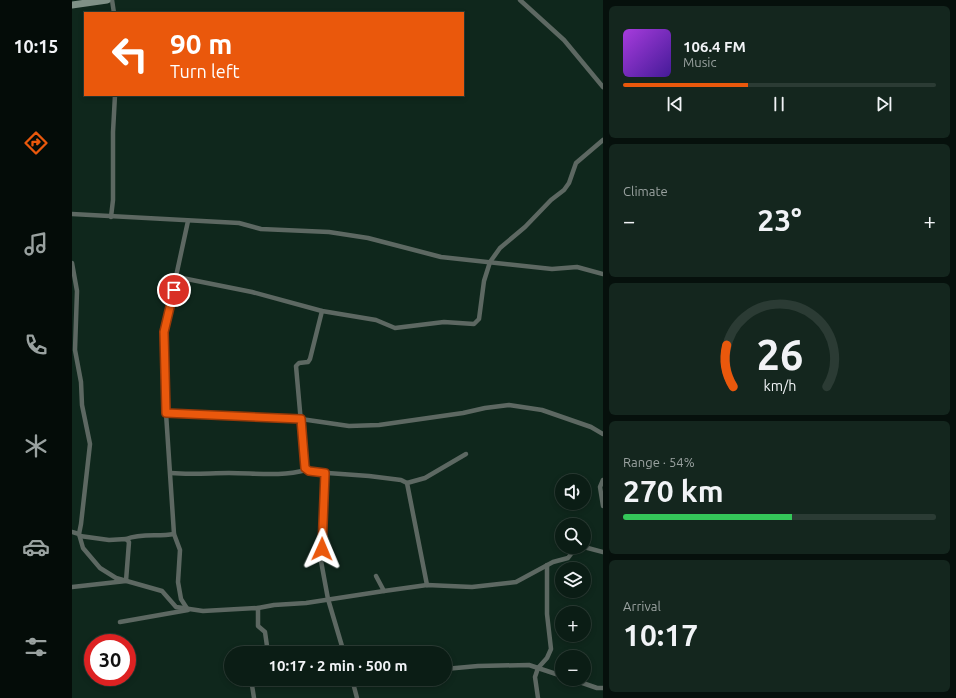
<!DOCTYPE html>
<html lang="en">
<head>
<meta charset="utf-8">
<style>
  body { margin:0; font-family:Ubuntu,sans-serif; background:#14261e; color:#f1f3f6; height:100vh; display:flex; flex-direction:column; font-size:15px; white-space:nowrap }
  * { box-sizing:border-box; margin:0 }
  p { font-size:13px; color:#9aa2a0 }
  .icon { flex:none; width:22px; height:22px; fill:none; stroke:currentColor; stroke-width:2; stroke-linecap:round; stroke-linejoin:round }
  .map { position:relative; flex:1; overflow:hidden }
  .drawer { display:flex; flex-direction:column; gap:6px; padding:6px; background:#06100c; width:353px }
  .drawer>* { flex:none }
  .guide { position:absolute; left:12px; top:12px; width:380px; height:84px; border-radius:0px; box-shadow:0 2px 6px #0003,0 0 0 1px #2b3b34; background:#ea580c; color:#fff; overflow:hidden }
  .controls { position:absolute; left:483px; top:474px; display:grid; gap:8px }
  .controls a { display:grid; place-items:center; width:36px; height:36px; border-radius:50%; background:#0b1d15; box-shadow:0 2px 6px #0003,0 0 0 1px #2b3b34; font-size:20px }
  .speed { position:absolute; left:12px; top:634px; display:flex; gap:8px; font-size:20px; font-weight:700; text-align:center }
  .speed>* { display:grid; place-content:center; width:52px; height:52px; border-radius:50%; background:#0b1d15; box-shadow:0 2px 6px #0003,0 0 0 1px #2b3b34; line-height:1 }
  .speed .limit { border:6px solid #d22; background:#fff; color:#111 }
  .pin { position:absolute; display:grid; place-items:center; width:34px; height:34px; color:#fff; margin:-17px; border:2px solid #fff; border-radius:50%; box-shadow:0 1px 4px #0007 }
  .me { position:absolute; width:44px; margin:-22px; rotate:1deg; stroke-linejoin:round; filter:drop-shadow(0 0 3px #0008) }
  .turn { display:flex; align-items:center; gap:14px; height:84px; padding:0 20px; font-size:18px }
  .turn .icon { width:52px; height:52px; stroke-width:2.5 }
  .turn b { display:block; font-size:28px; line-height:34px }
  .big { font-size:30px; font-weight:700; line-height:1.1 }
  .drawer .tile { flex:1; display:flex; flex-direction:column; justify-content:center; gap:6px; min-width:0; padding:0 14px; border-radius:6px; background:#14261e }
  .drawer .dial { align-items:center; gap:0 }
  .dial svg { height:104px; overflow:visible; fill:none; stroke:#2b3b34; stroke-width:7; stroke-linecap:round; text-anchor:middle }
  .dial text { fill:#f1f3f6; stroke:none }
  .song { display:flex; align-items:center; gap:12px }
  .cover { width:48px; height:48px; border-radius:6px; background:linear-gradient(135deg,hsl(280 70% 55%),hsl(260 70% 35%)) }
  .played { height:4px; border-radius:2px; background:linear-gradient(90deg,#ea580c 40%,#2b3b34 40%) }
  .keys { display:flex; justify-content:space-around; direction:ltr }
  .heat { display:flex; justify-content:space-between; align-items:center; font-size:22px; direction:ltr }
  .charge { height:6px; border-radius:3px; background:linear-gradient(90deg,#34c759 54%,#2b3b34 0) }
  .trip { position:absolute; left:152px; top:646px; width:228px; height:40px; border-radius:20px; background:#0b1d15; box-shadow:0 2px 6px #0003,0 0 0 1px #2b3b34; font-weight:700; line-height:40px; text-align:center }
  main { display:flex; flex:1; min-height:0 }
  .tabs { display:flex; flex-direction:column; width:72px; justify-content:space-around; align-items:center; background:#040c08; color:#9aa2a0 }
  .tabs .icon { width:28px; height:28px }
  .tabs .current { color:#ea580c }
  .tabs b { font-size:18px; color:#f1f3f6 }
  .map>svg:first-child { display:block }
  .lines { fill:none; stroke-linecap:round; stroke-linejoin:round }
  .street { stroke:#5d6862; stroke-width:4.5 }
  .secondary { stroke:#7f9187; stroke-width:7 }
  .route-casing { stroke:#983908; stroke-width:10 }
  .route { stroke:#ea580c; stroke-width:7 }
</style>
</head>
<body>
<main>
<nav class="tabs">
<b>10:15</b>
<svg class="icon current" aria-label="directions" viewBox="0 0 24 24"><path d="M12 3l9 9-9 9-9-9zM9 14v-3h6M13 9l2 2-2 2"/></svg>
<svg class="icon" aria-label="music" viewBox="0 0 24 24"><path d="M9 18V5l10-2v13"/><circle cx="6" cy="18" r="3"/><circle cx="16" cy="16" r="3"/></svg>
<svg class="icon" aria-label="phone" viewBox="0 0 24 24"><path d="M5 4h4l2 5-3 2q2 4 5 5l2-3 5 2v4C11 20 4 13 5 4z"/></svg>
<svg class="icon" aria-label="climate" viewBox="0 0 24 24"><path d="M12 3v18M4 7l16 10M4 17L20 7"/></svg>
<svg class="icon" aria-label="car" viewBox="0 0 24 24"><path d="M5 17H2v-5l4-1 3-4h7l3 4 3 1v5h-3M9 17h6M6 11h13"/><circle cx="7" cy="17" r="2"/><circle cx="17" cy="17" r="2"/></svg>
<svg class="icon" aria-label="filters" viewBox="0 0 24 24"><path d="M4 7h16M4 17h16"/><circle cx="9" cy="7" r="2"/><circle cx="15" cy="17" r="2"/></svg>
</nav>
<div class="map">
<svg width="531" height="698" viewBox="0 0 531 698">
  <rect width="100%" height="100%" fill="#0f271c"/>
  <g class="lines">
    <!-- street -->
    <g class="street">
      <path d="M40,0L42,13"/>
      <path d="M448,0L492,40L531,87"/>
      <path d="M0,214L167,223L189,229L257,232L296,238L369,257L480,269L505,267L531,274"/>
      <path d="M39,217L41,200V132L43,95"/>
      <path d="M0,263L5,291L3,350L9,382L10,405L18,444L9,524L7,534"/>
      <path d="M105,277L180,292L250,311L304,320L323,328L372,322L402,324L407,319L412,281L418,262L428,248L453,227L479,200L492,190L497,183L504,163L531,140"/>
      <path d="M250,311L238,359L236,362L227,363L224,366L233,468L237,471L242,472L297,476L329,480L335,483L355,585"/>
      <path d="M94,413L229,419L277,426L307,425L391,413L413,408L437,405L470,410L519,427L531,434"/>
      <path d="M99,473C119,475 138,473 157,473C183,473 209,477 234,470"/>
      <path d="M253,473L249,561L256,599L272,653"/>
      <path d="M531,480L528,487L531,506"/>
      <path d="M335,483L353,478L394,454"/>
      <path d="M0,532L7,534L11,548L28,568L44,578L90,591L104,607L131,611L186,608V626L193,632L196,653"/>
      <path d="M54,539C70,533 86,537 102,534"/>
      <path d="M512,547L531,552"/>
      <path d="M0,587L54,581L57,542L54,539L37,540L8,536"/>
      <path d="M312,591L355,585L400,587L444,582L481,562L496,558L502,550L508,547"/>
      <path d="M186,608L202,605L234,603L312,591L304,576"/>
      <path d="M48,622L116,610L109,599L106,582L108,550L102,534L94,413L92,332L116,221"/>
      <path d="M373,669L406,666L457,665L490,676"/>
      <path d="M179,679L182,698"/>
      <path d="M280,679L285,698"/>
      <path d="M499,679L525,688H531"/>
      <path d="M466,698L463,677L466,668L475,658L479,649L475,614V565"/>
    </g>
    <!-- secondary -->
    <path class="secondary" d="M0,5L35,0"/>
  </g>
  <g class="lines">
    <defs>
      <path id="route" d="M102,290L92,332L94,413L229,419L233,468L237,471L253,473L250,549"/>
    </defs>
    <!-- route casing -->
    <use href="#route" class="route-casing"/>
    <!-- route -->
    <use href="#route" class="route"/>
  </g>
</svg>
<div class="controls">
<a><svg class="icon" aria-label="sound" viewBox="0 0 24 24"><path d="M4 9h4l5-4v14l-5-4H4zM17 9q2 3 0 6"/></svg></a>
<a><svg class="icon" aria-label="search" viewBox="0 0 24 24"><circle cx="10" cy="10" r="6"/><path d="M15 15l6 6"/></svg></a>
<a><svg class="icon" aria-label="layers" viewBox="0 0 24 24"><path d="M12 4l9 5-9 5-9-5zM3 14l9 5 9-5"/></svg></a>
<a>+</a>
<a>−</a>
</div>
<div class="speed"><div class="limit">30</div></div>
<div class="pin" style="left:102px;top:290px;background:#d93025"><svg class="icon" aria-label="arrive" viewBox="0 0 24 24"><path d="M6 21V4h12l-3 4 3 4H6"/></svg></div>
<svg class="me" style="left:250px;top:549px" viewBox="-20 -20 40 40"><path d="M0-17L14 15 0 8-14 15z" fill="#ea580c" stroke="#fff" stroke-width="4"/></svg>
<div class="trip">10:17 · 2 min · 500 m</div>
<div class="guide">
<div class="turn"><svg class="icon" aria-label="left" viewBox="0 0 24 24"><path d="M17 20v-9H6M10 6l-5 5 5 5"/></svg><div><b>90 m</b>Turn left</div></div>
</div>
</div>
<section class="drawer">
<div class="tile">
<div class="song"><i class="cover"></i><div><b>106.4 FM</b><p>Music</p></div></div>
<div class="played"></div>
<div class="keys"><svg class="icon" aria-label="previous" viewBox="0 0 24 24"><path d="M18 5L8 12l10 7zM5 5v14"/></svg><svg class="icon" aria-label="pause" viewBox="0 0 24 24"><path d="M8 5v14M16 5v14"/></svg><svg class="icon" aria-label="next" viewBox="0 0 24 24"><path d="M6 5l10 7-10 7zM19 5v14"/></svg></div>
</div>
<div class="tile"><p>Climate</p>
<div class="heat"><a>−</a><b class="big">23°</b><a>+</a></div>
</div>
<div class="tile dial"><svg viewBox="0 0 100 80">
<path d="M14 69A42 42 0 1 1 86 69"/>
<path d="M14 69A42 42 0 0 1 9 37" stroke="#ea580c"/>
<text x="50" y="56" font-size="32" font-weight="700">26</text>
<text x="50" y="72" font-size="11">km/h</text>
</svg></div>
<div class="tile"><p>Range · 54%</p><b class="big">270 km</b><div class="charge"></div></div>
<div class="tile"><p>Arrival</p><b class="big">10:17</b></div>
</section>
</main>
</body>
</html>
